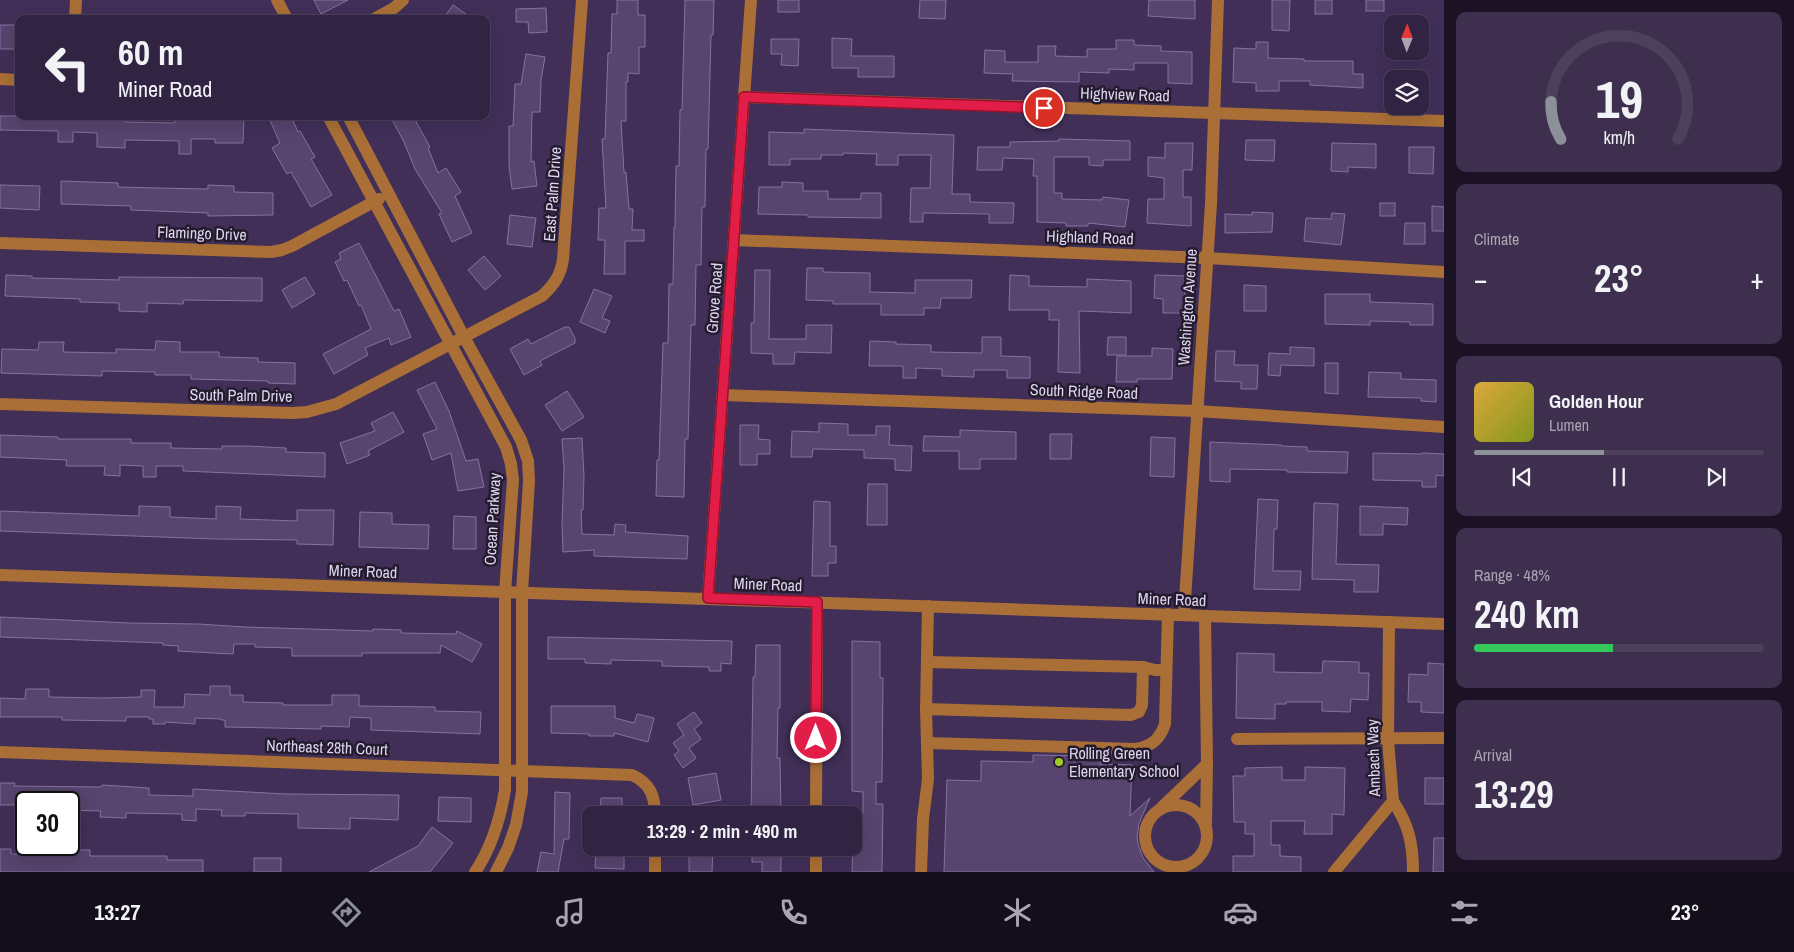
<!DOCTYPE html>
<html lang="en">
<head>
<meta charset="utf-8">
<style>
  body { margin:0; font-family:"Archivo Narrow",sans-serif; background:#3d2f4d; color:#f1f3f6; height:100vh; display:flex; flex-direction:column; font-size:19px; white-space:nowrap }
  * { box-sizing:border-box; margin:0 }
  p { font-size:16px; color:#a8a4b2 }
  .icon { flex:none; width:28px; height:28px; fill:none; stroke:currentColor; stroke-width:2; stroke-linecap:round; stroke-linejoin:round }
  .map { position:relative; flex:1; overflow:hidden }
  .details { display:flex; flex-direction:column; gap:12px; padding:12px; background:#1b1324; width:350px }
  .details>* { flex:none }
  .guide { position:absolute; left:15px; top:15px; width:475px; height:105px; border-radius:10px; box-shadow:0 5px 20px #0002,0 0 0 1px #4c405b; background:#312342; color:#f1f3f6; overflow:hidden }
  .needle { width:32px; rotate:1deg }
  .tools { position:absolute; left:1384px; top:15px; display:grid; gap:10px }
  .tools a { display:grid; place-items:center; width:45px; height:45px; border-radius:10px; background:#312342; box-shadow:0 5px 20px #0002,0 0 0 1px #4c405b; font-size:25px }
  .speed { position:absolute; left:15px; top:791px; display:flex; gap:10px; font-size:25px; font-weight:700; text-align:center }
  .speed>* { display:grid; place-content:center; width:65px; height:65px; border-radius:50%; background:#312342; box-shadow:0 5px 20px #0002,0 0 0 1px #4c405b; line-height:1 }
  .speed .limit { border:2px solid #111; border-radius:8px; background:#fff; color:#111 }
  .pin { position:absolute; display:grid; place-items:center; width:42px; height:42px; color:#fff; margin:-21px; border:2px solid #fff; border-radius:50%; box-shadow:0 1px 5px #0007 }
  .me { position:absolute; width:55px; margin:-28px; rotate:0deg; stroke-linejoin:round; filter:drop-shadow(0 0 4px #0008) }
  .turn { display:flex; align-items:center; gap:18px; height:105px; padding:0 20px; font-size:22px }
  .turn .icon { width:65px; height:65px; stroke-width:2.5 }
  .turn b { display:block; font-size:35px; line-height:42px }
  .big { font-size:38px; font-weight:700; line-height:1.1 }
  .details .tile { flex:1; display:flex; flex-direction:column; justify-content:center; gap:8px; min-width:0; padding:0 18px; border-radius:10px; background:#3d2f4d }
  .details .dial { align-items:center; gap:0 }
  .dial svg { height:130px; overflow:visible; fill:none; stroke:#4c405b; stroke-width:7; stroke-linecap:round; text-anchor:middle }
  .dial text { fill:#f1f3f6; stroke:none }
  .song { display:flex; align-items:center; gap:15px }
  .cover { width:60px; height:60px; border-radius:8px; background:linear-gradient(135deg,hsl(40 70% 55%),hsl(70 70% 35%)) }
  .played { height:5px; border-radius:2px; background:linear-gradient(90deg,#8c9099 45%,#4c405b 45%) }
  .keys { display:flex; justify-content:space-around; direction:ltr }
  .heat { display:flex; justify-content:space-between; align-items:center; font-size:28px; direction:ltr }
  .charge { height:8px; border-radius:4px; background:linear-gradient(90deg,#34c759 48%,#4c405b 0) }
  .trip { position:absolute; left:582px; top:806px; width:280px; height:50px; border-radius:10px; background:#312342; box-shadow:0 5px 20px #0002,0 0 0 1px #4c405b; font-weight:700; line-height:50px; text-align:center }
  .menu { display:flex; height:80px; justify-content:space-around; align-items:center; background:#140e1a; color:#a8a4b2 }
  .menu .icon { width:35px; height:35px }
  .menu .on { color:#8c9099 }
  .menu b { font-size:22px; color:#f1f3f6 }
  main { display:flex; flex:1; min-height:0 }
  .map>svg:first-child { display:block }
  .building { fill:#57446f; stroke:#8572a0 }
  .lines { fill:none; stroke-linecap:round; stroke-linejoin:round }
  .minor { stroke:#a96f36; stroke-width:12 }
  .route-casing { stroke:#92132f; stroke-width:12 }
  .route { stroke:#e11d48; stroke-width:9 }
  .poi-dot { fill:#a2c929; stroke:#241c2e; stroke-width:2 }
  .labels { text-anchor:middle; stroke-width:5; stroke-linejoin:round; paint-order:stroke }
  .street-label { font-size:16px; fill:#ded4ee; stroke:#241c2e }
  .poi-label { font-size:16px; fill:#ded4ee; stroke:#241c2e; text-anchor:start }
</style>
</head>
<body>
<main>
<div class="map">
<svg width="1444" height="872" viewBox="0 0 1444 872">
  <rect width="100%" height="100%" fill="#412f58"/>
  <!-- building -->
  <g class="building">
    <path d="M314,0H348L321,14Z"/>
    <path d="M617,0H638V15H645V47H639V74L628,73V82H626V121H621L624,173L626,172L629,209H633L632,230H644V241H625V274H604L605,240H598L599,208H606L602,139H605L608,53H611L612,14H617Z"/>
    <path d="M685,0H714L713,35H711L708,149H706L705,207H702L701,265H696L695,325H691L688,439H685L684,497L656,496L657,460H659L663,343H668L669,284H673L674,227H675L676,166H679L680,110H682Z"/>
    <rect x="778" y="0" width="21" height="12"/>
    <path d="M920,0H946L945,19L919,18Z"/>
    <path d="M1149,0H1195V19L1148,16Z"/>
    <path d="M1272,0H1290L1289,31L1272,30Z"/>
    <rect x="1315" y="0" width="17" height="14"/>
    <rect x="1366" y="0" width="18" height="11"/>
    <path d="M453,5L473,19H443Z"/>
    <path d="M546,8L547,32L529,33L528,22H516V9Z"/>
    <rect x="0" y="25" width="19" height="24"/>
    <path d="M832,38L852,39L851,56H894V77H858V68H832Z"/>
    <path d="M771,39H799L798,66L781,65L782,54H771Z"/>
    <path d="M1116,40H1134V45L1161,46V51L1192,52V84L1168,83V63H1134V70L1109,69V73L1079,72V82L1012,81L1013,74L984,73L985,50L1005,51V62H1038V46H1056L1055,56L1087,57V49H1116Z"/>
    <path d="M1256,42H1268V58L1304,59V61H1353V74H1363V88L1310,85V81H1279V91H1256V83L1233,82L1234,48L1256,49Z"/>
    <path d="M526,54L545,57L541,80L540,112H532L531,162L534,161L537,186L512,189L509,166V126H513L515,84H521Z"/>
    <path d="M0,116H126L125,122L175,123V118H244L243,143H215V139H191V154H179V141L125,140V148L97,147V133L73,132V142H58V131L0,130Z"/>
    <path d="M268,116H291L298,132L300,131L315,157L311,159L332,195L311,207L291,172L287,174L272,148L280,143Z"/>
    <path d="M390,116H413L430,147L428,148L438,173L446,168L461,192L455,196L472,233L452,242L439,214L442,213L415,169L404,142Z"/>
    <path d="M804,129L954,135L952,194H970V202L1014,203L1013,223H989V214L923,213V222H910L911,188H930L931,155H898V165H876L877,154L843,153V155H821V159H790V165H769V132L804,133Z"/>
    <path d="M1059,139L1130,141V160H1103V166L1089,165V157H1054V193H1062V199L1102,200L1103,197L1129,200L1125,227L1088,223V226H1066V223L1037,222V176H1033L1034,159L1003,158L1002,170H977L978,147H1010V142L1059,141Z"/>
    <path d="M1246,140H1275L1274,161L1245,160Z"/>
    <path d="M1165,143H1193L1192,170H1183V197H1191V226L1147,223L1148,199H1164V178L1148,176V157L1165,158Z"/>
    <path d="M1332,143L1376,144V168L1348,167V172L1331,171Z"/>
    <path d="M1409,147H1434L1433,174L1409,173Z"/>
    <path d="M61,181L118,183V187L157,188L208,189V185L234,186V192L273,193V215L208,216V213L131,210V206L61,204Z"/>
    <path d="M782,182L803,183V191H828V199H861V193H881V218L808,217V215L758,214L759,187H782Z"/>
    <path d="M0,185L40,186L39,210L0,208Z"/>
    <rect x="1380" y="203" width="15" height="13"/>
    <path d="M1432,206L1444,207V231H1432Z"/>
    <path d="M1252,212L1273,213L1272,232L1225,233V214L1252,215Z"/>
    <path d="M1332,213L1345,214L1341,245L1304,241L1306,218L1331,219Z"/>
    <path d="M510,215L536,218L532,247L507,244Z"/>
    <path d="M1405,223H1425V244H1404Z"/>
    <path d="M359,243L394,311L399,309L411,337L391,345L389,338L365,348L368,355L334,374L323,354L371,329L361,305L359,306L347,280L344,281L335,262L341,259L339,253Z"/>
    <path d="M484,256L501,276L485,290L468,270Z"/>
    <path d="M807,268H823V272L870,273V292L915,293V280H972L971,298H941L940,308H924V315H881V304H833V301L806,300Z"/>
    <path d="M755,270H770L769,339H806V325H832L831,353L795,352L794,364H773V354L751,353V323H754Z"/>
    <path d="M6,275L32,276V278L119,280V277L262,278V301L184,300L183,304L147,303V312L119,311V303L80,302V299L5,296Z"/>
    <path d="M1010,275L1029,276V286L1087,287V279L1131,281V313L1079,311L1080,373L1058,372L1059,320H1049V310H1009Z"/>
    <path d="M1155,275L1185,276V313H1163V299L1154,298Z"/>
    <path d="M305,277L315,294L292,308L282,290Z"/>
    <path d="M1244,285L1266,286V311H1244Z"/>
    <path d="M594,289L612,296L602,318L610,321L605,333L580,322Z"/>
    <path d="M1325,294H1370V302L1433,304V325H1410V322L1370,321V325L1325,324Z"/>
    <path d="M565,327H569L575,338V343L540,361L542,365L524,375L510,349L528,339L531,344Z"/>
    <path d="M982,337H1001V356L1030,357V378H1007V370H974V377L942,376V369L916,368V378H903V366H869L870,341L896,342V344L931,345V352L982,353Z"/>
    <path d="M1108,337H1126V355H1107Z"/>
    <path d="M156,341L180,342V352H219V357L258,358V362L295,363V384L268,383V381L191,379V375H155V372L102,371V376L1,373L2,349L38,350L39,342H64L63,352L116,353V349L155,350Z"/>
    <path d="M1290,347L1314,348V366L1281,365L1280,376L1268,375L1269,353L1290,354Z"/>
    <path d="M1152,348L1173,349L1172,379H1137V382H1116L1117,356H1152Z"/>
    <path d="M1216,351H1235L1234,365H1258L1257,389H1241V382L1215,381Z"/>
    <path d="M1325,363H1338V394L1325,393Z"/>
    <path d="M1369,372L1401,373V379L1436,380V402L1421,401V398L1368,397Z"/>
    <path d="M435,382L449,411L466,461L478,459L484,487L458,491L451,453L432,460L423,434L437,429L417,390Z"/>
    <path d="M567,391L584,417L562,431L545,405Z"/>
    <path d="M393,412L404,432L368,451L370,455L347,464L340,443L375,431L371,423Z"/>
    <path d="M819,423L848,424V435H876V426H890L889,445L912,446L911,471L895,470V459L864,458V450L813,449L812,457H791L792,431L819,432Z"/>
    <path d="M740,425H759L758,439L770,440V454H757V465H740Z"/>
    <path d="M960,430L1016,432V459H980V469H959V451H923L924,436L960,437Z"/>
    <path d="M1050,434H1072L1071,459H1050Z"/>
    <path d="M0,435L58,437V439H131V443H171V448L222,449V446H248L286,448V452L325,453V477L183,471V466H156V477H143V466L120,465V476L104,475L105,466H66L67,460L0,457Z"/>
    <path d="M1151,437L1175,438L1174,477L1150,476Z"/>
    <path d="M582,438L584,477L583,510H581L582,534L614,535L615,524L626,525L625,532L688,536L687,559L594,556V550L563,552L562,523L564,469L562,439Z"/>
    <path d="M1210,442L1281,445V446L1307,447V451L1348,452L1347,473L1287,472V470L1230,469V482L1210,481Z"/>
    <path d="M1373,453L1422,454V453L1444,454V476L1436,475V487H1422V481L1373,480Z"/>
    <path d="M868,484H887V525H867Z"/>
    <path d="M1258,499L1278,500L1277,529H1274L1273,571H1301L1300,590L1254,589Z"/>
    <path d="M814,501L830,502V546H836V563H828V576H812Z"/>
    <path d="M1314,503L1338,504L1336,564L1379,565L1378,592H1354V580L1312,579Z"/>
    <path d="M139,506L170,507V517L216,519V506L241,507L240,519L297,521V510H334L333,545L297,544V540L215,539L0,531V511L139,516Z"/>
    <path d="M1360,506L1408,508L1407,525L1383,524V535H1360Z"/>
    <path d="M360,512L392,513V524L429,525L428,549L359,547Z"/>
    <path d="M454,516L476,517V549H453Z"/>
    <path d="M0,617L130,623L198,624L245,627L373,631V629L401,630V633L456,634L457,631L482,644L472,662L441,645L440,653H362V656H292V648L255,647V644H234L233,654L214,653L178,651V646L163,645V643L0,637Z"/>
    <path d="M548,637L732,641L731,664L721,663V671H709V667L662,666V661L611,660V664L585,663V659H548Z"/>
    <path d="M852,641L880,642V678H883L882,782H876V804H883L882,872H852L854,813H863V792L852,791Z"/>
    <path d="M756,645H780V708H778L777,758H780L781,815H751L753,677H755Z"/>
    <path d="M1237,653L1274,654V672L1322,673L1323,661L1359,662V673H1369L1368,700L1351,699L1350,712L1322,711V702H1286V704H1275V719L1236,718Z"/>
    <path d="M1428,663L1444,664V713L1421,712V702H1408L1409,674L1428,675Z"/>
    <path d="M210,686H230V695H243V702L283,703V705H332V695H359V706L435,707V711L481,712L480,734L371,730V718L350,717L349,727L321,726V729L225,727V720H221V719L195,718V724L165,722V724H153V719H149V717H126V721L62,720V717H0V698L25,699L26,689H49V697L102,698L141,697V690H155L154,707H184L185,694L210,695Z"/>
    <path d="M551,706H615V718L634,723L637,714L654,718L648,742L614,733V736H589V734L551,733Z"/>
    <path d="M694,712L702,723L694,729L701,739L689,748L696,758L683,768L674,755L679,751L673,743L684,735L677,724Z"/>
    <path d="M1033,755L1100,756V764L1132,765L1130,816L1150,798L1139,823L1137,837L1138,844L1143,858L1154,872H944L947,780L981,781V761L1033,762Z"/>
    <path d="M1282,767V780H1305V767L1345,768L1344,815L1332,814V834H1304L1305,821H1271V845H1280V856L1301,857V872H1233V856H1254V834H1245V822H1234L1233,776H1245V768Z"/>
    <path d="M716,773L721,800L693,805L688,778Z"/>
    <rect x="1425" y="778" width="19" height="26"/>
    <path d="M0,783H15L14,786L101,787L102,785L149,788V795L193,796V789L286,794L399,795L398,820L350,818V829L298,828V814L245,813V816H221L222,810L196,809V821L182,820V814L126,813V818L100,817L101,811L69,810V802H14V805H0Z"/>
    <path d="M555,792L570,793L569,839H564L558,872H537L541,852L554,854Z"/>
    <path d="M439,797L471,798V822L438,821Z"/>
    <path d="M601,798H622V815H600Z"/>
    <path d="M432,827L453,843L430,872H369L418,846Z"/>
    <path d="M1434,838H1444V872H1433Z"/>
    <path d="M596,848H624V869L595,868Z"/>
    <path d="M689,848H713L712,872H689Z"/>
    <path d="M752,848H781V872H762V862H752Z"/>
    <path d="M0,849H11V854L71,855V850H90V856H167V860H203V872H0Z"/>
    <rect x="254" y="858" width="27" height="14"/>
  </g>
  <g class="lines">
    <!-- minor -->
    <g class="minor">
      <path d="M277,0L287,19"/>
      <path d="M75,19L76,0"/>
      <path d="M374,19L394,8L403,0"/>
      <path d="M0,79L19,80"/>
      <path d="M744,97L1444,121"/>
      <path d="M328,116L506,447L511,464L513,480L505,592V790C500,820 492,847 475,872"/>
      <path d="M348,116L464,337L521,440L528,461L529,481L522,592V792L516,825L508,848L496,872"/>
      <path d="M734,240L1207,258L1444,272"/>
      <path d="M0,243L271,252L282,250L292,246L379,199"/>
      <path d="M723,395L1197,411L1444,427"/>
      <path d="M0,404L292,413L307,412L336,404L542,296C554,285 561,275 563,259L582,0"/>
      <path d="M0,575L1444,624"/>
      <path d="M708,598L751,0"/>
      <path d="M1184,615L1211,204L1218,0"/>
      <path d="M1205,616L1207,764"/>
      <path d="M927,662L1143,667L1155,670H1166"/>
      <path d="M926,709L1131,715L1139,712L1142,705L1143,667"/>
      <path d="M1237,739L1444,738"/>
      <path d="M927,743L1136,749C1152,746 1160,739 1165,724L1168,614"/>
      <path d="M0,752L632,775C650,783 655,796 655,815"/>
      <path d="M1393,801C1409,825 1413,844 1413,872"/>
      <circle cx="1176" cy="836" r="31"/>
      <path d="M1161,808L1207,764L1206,824"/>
      <path d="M816,815L817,602"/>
      <path d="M655,872V848"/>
      <path d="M816,872V848"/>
      <path d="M921,872L923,819L928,779L926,709L928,606"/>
      <path d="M1334,872L1393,801L1388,740L1389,622"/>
    </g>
  </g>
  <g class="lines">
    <defs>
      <path id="route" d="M816,738L817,602L708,598L744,97L1044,108"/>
    </defs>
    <!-- route casing -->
    <use href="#route" class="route-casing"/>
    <!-- route -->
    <use href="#route" class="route"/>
  </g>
  <!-- markers -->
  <circle class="poi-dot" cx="1059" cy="762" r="5"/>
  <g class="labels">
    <!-- street labels -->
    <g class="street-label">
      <text transform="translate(1125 94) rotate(2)" y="6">Highview Road</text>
      <text transform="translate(552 194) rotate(-86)" y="6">East Palm Drive</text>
      <text transform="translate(202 233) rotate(2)" y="6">Flamingo Drive</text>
      <text transform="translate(1090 237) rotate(2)" y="6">Highland Road</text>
      <text transform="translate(714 298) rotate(-86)" y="6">Grove Road</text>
      <text transform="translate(1187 307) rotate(-86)" y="6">Washington Avenue</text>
      <text transform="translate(1084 391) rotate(2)" y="6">South Ridge Road</text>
      <text transform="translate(241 395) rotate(1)" y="6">South Palm Drive</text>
      <text transform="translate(492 519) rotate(-87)" y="6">Ocean Parkway</text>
      <text transform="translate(363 571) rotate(2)" y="6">Miner Road</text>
      <text transform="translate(768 584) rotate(2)" y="6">Miner Road</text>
      <text transform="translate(1172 599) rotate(2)" y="6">Miner Road</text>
      <text transform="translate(327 747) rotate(2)" y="6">Northeast 28th Court</text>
      <text transform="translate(1373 758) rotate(-92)" y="6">Ambach Way</text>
    </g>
    <!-- poi labels -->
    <g class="poi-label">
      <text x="1069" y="759">Rolling Green<tspan x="1069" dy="18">Elementary School</tspan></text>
    </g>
  </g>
</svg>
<div class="tools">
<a><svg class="needle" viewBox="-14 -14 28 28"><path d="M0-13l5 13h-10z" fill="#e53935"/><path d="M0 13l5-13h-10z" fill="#a8a4b2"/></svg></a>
<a><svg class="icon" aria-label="layers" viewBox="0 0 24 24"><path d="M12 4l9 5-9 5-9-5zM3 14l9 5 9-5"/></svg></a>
</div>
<div class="speed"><div class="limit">30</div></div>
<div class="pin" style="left:1044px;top:108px;background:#d93025"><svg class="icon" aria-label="arrive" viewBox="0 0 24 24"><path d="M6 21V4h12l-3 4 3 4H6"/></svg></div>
<svg class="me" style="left:816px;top:738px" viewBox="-20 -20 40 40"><circle r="17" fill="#e11d48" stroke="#fff" stroke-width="3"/><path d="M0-11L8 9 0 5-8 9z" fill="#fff"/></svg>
<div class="trip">13:29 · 2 min · 490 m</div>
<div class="guide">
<div class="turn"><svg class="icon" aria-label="left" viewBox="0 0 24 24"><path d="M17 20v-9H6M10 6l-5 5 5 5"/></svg><div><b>60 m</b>Miner Road</div></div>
</div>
</div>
<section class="details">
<div class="tile dial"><svg viewBox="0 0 100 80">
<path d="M14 69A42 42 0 1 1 86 69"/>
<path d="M14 69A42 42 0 0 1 8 46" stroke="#8c9099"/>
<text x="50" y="56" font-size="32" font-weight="700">19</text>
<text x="50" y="72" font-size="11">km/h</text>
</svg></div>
<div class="tile"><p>Climate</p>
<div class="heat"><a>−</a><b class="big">23°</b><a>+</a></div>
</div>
<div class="tile">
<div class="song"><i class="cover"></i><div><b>Golden Hour</b><p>Lumen</p></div></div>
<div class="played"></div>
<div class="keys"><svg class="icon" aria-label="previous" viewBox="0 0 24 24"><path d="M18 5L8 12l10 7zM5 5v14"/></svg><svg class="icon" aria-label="pause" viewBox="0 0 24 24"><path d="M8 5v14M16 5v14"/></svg><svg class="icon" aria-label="next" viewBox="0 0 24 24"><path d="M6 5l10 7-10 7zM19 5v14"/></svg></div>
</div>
<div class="tile"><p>Range · 48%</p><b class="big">240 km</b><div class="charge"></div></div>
<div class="tile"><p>Arrival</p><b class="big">13:29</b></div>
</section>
</main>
<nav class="menu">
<b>13:27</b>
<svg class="icon on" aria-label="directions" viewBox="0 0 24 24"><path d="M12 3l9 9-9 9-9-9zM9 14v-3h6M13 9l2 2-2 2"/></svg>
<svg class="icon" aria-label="music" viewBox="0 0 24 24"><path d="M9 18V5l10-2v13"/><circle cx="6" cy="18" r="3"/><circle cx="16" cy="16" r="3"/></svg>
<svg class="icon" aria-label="phone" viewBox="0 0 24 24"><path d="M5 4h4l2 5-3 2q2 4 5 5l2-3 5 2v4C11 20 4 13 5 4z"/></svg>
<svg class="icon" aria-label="climate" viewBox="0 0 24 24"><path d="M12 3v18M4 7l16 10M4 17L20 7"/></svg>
<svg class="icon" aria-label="car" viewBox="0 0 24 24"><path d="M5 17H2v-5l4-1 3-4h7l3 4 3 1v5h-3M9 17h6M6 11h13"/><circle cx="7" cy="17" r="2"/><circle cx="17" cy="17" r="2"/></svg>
<svg class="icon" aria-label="filters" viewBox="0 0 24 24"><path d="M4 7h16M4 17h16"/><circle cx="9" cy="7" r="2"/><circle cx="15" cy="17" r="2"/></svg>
<b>23°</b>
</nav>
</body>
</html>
